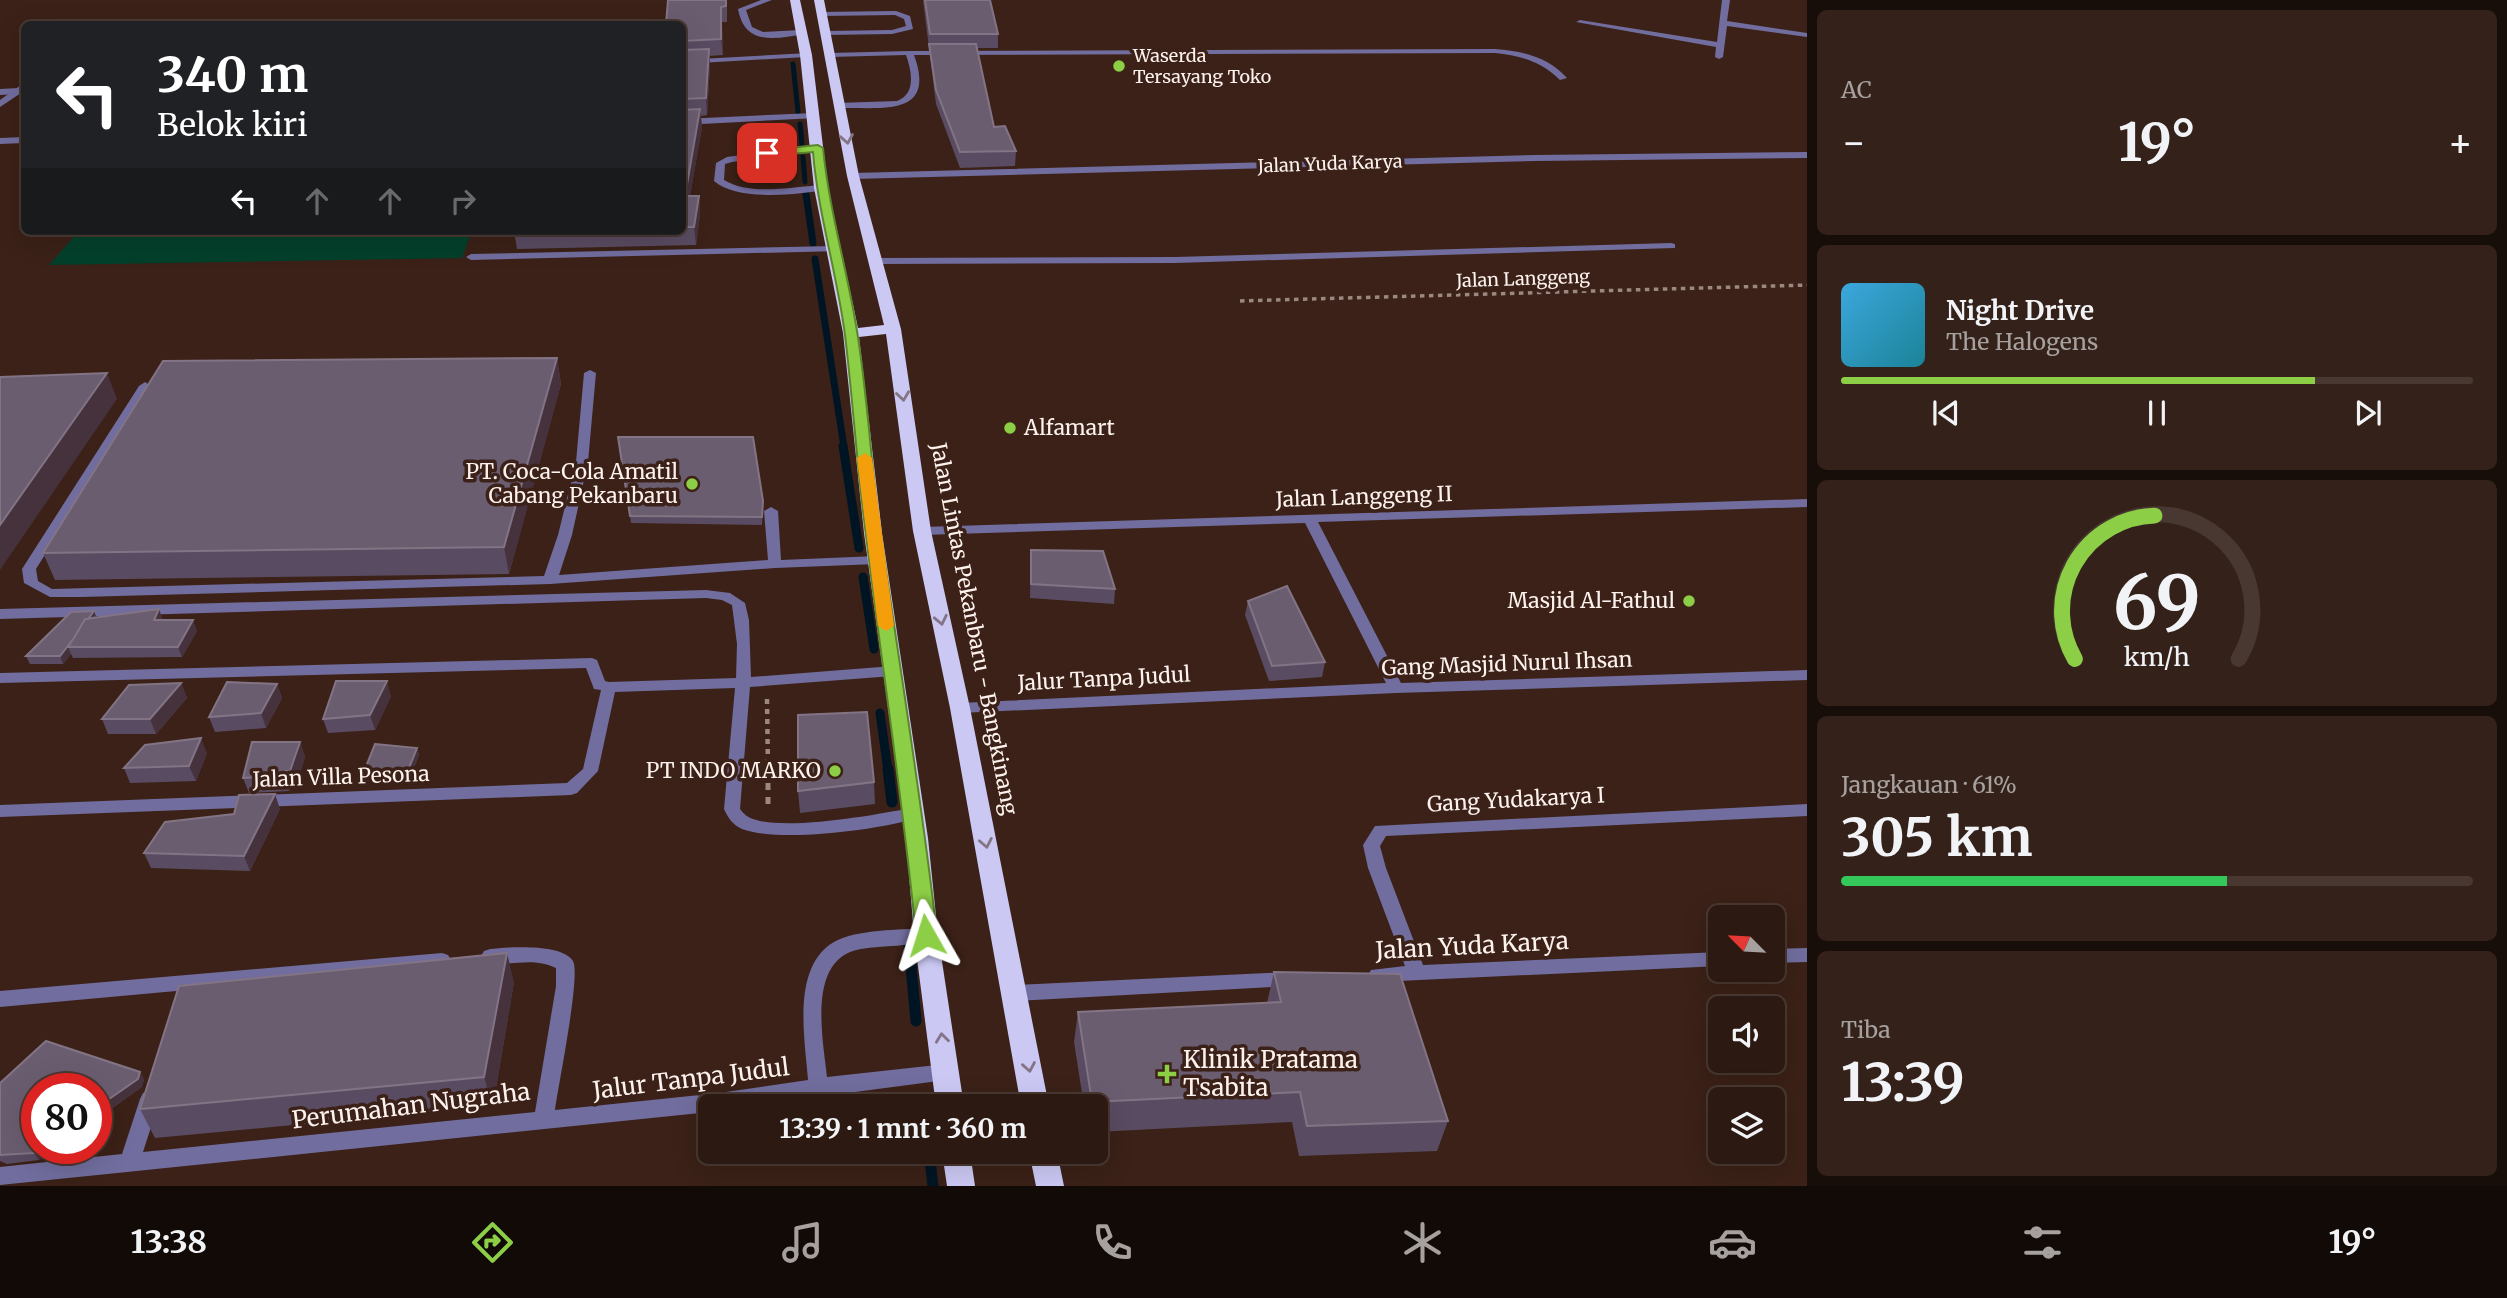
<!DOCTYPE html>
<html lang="id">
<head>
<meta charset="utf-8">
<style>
  body { margin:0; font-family:Merriweather,serif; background:#34221a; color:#f1f3f6; height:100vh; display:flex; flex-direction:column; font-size:26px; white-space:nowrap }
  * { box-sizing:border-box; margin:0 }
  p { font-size:23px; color:#a6a09f }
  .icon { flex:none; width:38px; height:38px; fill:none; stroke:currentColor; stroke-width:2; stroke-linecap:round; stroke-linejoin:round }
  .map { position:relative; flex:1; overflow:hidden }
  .drawer { display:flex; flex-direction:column; gap:10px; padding:10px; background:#180e09; width:700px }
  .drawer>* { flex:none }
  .top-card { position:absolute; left:21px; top:21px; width:665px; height:214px; border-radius:10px; box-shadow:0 7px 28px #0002,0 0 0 2px #483831; background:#202124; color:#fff; overflow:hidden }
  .needle { width:46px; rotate:294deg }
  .buttons { position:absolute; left:1708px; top:905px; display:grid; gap:14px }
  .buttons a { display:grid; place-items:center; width:77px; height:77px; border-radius:10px; background:#2c1911; box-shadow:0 7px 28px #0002,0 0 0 2px #483831; font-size:35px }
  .speed { position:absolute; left:21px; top:1073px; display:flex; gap:14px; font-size:35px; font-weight:700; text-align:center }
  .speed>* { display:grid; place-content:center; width:91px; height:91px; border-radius:50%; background:#2c1911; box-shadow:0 7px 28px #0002,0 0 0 2px #483831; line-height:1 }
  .speed .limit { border:10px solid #d22; background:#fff; color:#111 }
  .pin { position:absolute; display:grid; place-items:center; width:60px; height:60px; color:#fff; margin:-30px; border-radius:14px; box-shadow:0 4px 10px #0006 }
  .me { position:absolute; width:77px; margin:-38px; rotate:354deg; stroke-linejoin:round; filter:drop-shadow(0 0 5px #0008) }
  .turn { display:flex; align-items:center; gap:24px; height:147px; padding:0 21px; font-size:32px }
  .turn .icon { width:91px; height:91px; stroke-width:2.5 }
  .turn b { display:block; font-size:49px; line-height:60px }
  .lanes { display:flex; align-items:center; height:66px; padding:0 21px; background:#0003; justify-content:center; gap:35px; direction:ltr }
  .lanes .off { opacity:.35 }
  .big { font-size:52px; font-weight:700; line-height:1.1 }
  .drawer .widget { flex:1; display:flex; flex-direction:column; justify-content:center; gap:10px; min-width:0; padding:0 24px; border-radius:10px; background:#34221a }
  .drawer .dial { align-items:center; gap:0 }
  .dial svg { height:182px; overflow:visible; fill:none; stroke:#483831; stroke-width:7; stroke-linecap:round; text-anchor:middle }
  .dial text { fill:#f1f3f6; stroke:none }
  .song { display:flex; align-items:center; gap:21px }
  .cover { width:84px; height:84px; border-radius:10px; background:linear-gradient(135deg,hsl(200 70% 55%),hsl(190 70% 35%)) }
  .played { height:7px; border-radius:4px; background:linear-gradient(90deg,#8cce45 75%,#483831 75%) }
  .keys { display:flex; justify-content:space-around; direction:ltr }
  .heat { display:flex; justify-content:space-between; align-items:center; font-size:38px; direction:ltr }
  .charge { height:10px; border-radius:5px; background:linear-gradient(90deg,#34c759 61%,#483831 0) }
  .trip { position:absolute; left:698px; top:1094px; width:410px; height:70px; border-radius:10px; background:#2c1911; box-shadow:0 7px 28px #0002,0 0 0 2px #483831; font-weight:700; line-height:70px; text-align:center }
  .tabs { display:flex; height:112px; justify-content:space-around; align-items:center; background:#120a07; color:#a6a09f }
  .tabs .icon { width:49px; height:49px }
  .tabs .active { color:#8cce45 }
  .tabs b { font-size:32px; color:#f1f3f6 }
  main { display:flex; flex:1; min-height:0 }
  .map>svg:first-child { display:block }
  .green { fill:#03402c }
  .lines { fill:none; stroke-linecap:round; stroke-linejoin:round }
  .stream-far3 { stroke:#001523; stroke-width:5 }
  .stream-far2 { stroke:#001523; stroke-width:7 }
  .stream-far1 { stroke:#001523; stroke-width:9 }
  .stream { stroke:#001523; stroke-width:11 }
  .path-far2 { stroke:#9a8881; stroke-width:3.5; stroke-dasharray:4.5 4.5; stroke-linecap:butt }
  .path-far1 { stroke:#9a8881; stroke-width:4.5; stroke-dasharray:5 5; stroke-linecap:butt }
  .path { stroke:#9a8881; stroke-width:5; stroke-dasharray:7 7; stroke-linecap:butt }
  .service { fill:#716d9e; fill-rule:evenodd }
  .minor { fill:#716d9e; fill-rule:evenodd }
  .trunk { fill:#cbc8f4; fill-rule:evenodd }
  .wall { fill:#594b61 }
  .shaded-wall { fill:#46323d }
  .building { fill:#6b5d70; stroke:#827484; stroke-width:2 }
  .oneway { stroke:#837486 }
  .route { fill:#8cce45; stroke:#5b862d; stroke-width:2 }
  .slow { fill:#f59e0b }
  .poi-dot { fill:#8cce45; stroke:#3b2117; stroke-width:2.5 }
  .labels { text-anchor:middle; stroke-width:7; stroke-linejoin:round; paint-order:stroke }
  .far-poi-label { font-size:18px; fill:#fdf2ee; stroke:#3b2117; text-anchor:start }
  .far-street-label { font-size:18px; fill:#fdf2ee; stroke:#3b2117 }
  .poi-label { font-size:21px; fill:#fdf2ee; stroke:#3b2117; text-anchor:end }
  .street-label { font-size:21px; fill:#fdf2ee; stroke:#3b2117 }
  .near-street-label { font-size:24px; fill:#fdf2ee; stroke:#3b2117 }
  .near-poi-label { font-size:24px; fill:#fdf2ee; stroke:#3b2117; text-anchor:start }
</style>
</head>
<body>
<main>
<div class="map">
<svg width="1807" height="1186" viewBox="0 0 1807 1186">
  <rect width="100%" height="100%" fill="#3b2117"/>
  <!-- green -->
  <path class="green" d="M79,231H472L462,258L49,265Z"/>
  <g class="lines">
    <!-- stream-far3 -->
    <g class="stream-far3">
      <path d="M793,64L798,112"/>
      <path d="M800,124L802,144"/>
      <path d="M803,157L805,182"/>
      <path d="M806,193V196"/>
    </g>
    <!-- stream-far2 -->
    <g class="stream-far2">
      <path d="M806,194L813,243"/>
      <path d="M815,259L844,447"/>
    </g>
    <!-- stream-far1 -->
    <g class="stream-far1">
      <path d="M843,446L859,548"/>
      <path d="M863,577L874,649"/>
      <path d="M880,713L888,771"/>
    </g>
    <!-- stream -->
    <g class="stream">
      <path d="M888,769L892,802"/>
      <path d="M909,945L916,1021"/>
      <path d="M929,1152L933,1186"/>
    </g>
    <!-- path-far2 -->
    <path class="path-far2" d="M1240,301L1807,285"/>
    <!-- path-far1 -->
    <path class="path-far1" d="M767,699L768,771"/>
    <!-- path -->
    <path class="path" d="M768,769V810"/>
    <!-- service -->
    <g class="service">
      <path d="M761,0H772L746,10L752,27L763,32L801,30L805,32L804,34C775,39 745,46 738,9Z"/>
      <path d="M896,11L910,16L913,29L892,34L825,35L821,33L825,31L892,30L906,26L904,19L895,15L822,16H819V12Z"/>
      <path d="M1495,49C1523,51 1548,57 1567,78L1560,80C1541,61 1521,56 1495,53L914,55C937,118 881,107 840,108L837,107V103L897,101C916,94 912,72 906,55L830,57L826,55L830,53L909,51Z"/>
      <path d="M809,53L810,55L806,57L682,64V60Z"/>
      <path d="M21,85H24V91L0,107V100Z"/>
      <path d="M814,113L818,116L817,118L682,125V119Z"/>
      <path d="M24,137V143L0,144V138Z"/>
      <path d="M818,145L821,146V150L732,162L725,164L724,180C750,196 792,187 821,185L824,186V190C797,195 736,201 714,181L716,163L727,157Z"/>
      <path d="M836,246L841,249L840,251L471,260L466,257L471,254Z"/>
      <path d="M590,370L596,373L588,462L572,535L559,575L768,560L764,511L771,507L778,511L781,560L877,556L884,560L877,564L775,568L550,584L81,597H50L24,583L22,569L139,386L145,382L151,386L36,569L38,581L52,589L544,576L558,535L576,462L584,373Z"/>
    </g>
    <!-- minor -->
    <g class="minor">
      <path d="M1722,0H1730L1727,21L1807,33V37L1727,26L1723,57L1719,59L1715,57L1716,47L1576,22L1580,20L1717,42Z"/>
      <path d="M0,89L19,88L23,91L19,94L0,95Z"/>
      <path d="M1807,152V158L1535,161L853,179L848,176L853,173L1535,155Z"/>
      <path d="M1671,243L1675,244V248L1175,263L877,264L872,261L877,258L1175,257Z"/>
      <path d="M1807,499V507L1318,522L1401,683L1807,670V680L1396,693L960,713L955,712L952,708L955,704L960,703L1386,683L1305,523L922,535L915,531L922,527Z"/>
      <path d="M706,590L730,593L745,603L749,620L751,677L893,666L900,671L893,676L750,687L740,809C744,814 747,817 753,819C786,831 875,815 911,808L917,810L919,814L917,818C878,830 779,843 742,829C733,825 728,818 724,809L735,688L615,692L598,771L577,793L571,795L0,817V805L567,783L583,769L601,690L594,689L586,668L0,683V673L592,658L597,660L605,681L609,682L736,678L737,644L732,605L722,600L706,598L0,619V609Z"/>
      <path d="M1807,804V816L1386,836L1380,846L1386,868L1423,965L1720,952V966L1377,982L1371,980L1368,975L1371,970L1405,966L1368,868L1363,845L1375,826Z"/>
      <path d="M926,928L932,930L935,935L932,940C910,947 884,945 861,949C806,958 823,1038 827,1077L946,1064L953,1066L956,1072L953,1078L946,1080L749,1106H710V1112L0,1185V1167L122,1154L140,1099L143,1093L150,1090L157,1093L160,1099L143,1152L535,1112L556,986V968C530,955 506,969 484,961L481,956L484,951L490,949C508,947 562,943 573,961C581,975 558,1087 555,1110L719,1093L808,1080C805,1039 791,967 834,942C857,929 900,930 926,928Z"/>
      <path d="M1807,948V962L1773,963V949Z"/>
      <path d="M442,953L448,955L451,960L448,965L442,967L0,1007V991Z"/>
      <path d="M1290,972L1296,974L1299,979L1296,984L1290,986L1016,1001L1009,998L1007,993L1009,988L1016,985Z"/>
    </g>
    <!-- trunk -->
    <g class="trunk">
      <path d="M790,0H800L812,55L828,188L858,328L884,325L847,176L814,0H824L859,176L901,329L931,531L970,708L1049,1106H1021L950,708L913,531L886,334L859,337L882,533L928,838L938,935L964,1106H936L914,935L906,838L864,533L843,333L814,188L800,55Z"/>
      <path d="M942,1152H970L975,1186H947Z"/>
      <path d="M1029,1152H1057L1064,1186H1036Z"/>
    </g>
  </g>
  <!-- wall -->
  <g class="wall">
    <path d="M727,0V22H722L723,55L709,56L710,65L707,115L701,116L702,127L690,196H699L700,214L696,245L517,249L514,231H682V24Z"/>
    <path d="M923,0H990L998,34V48H977L994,127L1016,151L1015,166L960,168L936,104Z"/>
    <path d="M557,358L561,384L509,574L55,580L43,553Z"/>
    <path d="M618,437L763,501L762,525L631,523Z"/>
    <path d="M1031,550L1115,589L1114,604L1030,598Z"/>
    <path d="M1248,601L1325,662L1322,677L1269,681L1245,615Z"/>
    <path d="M159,609L162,620L197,631L182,657L73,658L71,654L63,664H30L26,656L94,611L96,618Z"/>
    <path d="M181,683L187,698L156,734H108L102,719Z"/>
    <path d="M277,684L282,698L266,728L215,732L209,717Z"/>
    <path d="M391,696L375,730L328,733L323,719Z"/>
    <path d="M300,742L305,757L296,786L291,787L289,791L249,793L243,778Z"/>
    <path d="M417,748L419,755L409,781L365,782L363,774Z"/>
    <path d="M207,753L196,781L130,783L124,768Z"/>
    <path d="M874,782L875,804L800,813L798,791Z"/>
    <path d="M280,809L250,871L151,868L144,853Z"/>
    <path d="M1274,972L1448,1121L1437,1151L1299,1156L1292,1122L1096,1132V1106H1084L1074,1042L1078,1012L1267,1003Z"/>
    <path d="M514,982L493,1106L155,1138L140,1109Z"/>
    <path d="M144,1079L142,1087L39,1160L7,1164L0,1161V1083Z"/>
  </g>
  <!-- shaded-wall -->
  <g class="shaded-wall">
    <path d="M721,7L722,22L723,55L721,39Z"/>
    <path d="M709,49L710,65L707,115L706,98Z"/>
    <path d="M700,109L702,127L687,214L685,196Z"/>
    <path d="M699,196L700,214L696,245L694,227Z"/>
    <path d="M557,358L561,384L509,574L504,547Z"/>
    <path d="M107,373L117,399L0,570V525Z"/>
    <path d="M159,609L163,620L158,631L154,620Z"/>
    <path d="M94,611L97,619L68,647L71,654L63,664L60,656Z"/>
    <path d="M193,620L197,631L182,657L178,647Z"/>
    <path d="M387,681L391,696L375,730L370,715Z"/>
    <path d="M181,683L187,698L156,734L150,719Z"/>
    <path d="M277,684L282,698L266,728L261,713Z"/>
    <path d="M201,738L207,753L196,781L189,766Z"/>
    <path d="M300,742L305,757L296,786L290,771Z"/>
    <path d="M417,748L419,755L409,781L407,773Z"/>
    <path d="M286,771L291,787L289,791L283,776Z"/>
    <path d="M275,794L280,809L250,871L244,856Z"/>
    <path d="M507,953L514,982L493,1106L484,1077Z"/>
    <path d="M140,1072L144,1079L142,1087L96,1119V1108Z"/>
    <path d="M41,1148H56L39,1160L34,1153Z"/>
  </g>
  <!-- building -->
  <g class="building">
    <path d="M668,0H726V6L721,7V39L682,41V24H666Z"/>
    <path d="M925,0H990L998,34H930Z"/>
    <path d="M929,44H976L994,127L1005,126L1016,151L960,152L936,90Z"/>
    <path d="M709,49L706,98L682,99V50Z"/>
    <path d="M700,109L685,196H699L694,227H682V110Z"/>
    <path d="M557,358L504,547L43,553L163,361Z"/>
    <path d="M107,373L0,525V377Z"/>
    <path d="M618,437H753L763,501L762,517L630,516Z"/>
    <path d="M1031,550L1103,551L1115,589L1031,584Z"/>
    <path d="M1287,586L1325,662L1272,666L1248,601Z"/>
    <path d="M159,609L154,620H193L178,647H68L85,619Z"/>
    <path d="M94,611L88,619H85L74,638L60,656H26L71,612Z"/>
    <path d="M336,681H387L370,715L323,719Z"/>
    <path d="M227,682L277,684L261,713L209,717Z"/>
    <path d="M181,683L150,719H102L129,685Z"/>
    <path d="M867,712L874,782L798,791V715Z"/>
    <path d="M201,738L189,766L124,768L145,745Z"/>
    <path d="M252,742H300L290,771H286L283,776L243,778Z"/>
    <path d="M375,744L417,748L407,773L363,774Z"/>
    <path d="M275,794L244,856L144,853L165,822L234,814L239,795Z"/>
    <path d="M507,953L484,1077L140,1109L179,986Z"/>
    <path d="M1274,972L1400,974L1448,1121L1307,1126L1300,1092L1092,1102L1078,1012L1281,1002Z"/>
    <path d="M46,1041L140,1072L138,1079L96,1108V1088H37V1148H41L34,1153L0,1155V1083Z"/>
  </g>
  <!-- one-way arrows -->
  <defs><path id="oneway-chevron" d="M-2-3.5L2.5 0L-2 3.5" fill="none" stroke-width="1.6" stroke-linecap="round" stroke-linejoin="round" transform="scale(1.75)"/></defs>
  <g class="oneway">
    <use href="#oneway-chevron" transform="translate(847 139) rotate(80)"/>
    <use href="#oneway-chevron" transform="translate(903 396) rotate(82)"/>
    <use href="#oneway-chevron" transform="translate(941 620) rotate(78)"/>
    <use href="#oneway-chevron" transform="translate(986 843) rotate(79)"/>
    <use href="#oneway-chevron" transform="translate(942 1038) rotate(-97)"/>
    <use href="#oneway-chevron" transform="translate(1029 1067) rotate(80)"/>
  </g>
  <!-- route -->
  <path class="route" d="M818,145L823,148C829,210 847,269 857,331C868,398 871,468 881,536C900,669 922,801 937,935L934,941L926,943L919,941L916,935C903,801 882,668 866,535C857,468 853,401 845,335C837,273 818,214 813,152L767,156L761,153L767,150Z"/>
  <!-- slow -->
  <path class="slow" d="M865,453L872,458L894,626L886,631L878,626L857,458Z"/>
  <!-- markers -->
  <g class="poi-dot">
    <circle cx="1119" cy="66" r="7"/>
    <circle cx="1010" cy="428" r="7"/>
    <circle cx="692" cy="484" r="7"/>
    <circle cx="1689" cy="601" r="7"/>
    <circle cx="835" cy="771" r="7"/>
    <path d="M1163.5 1063.5h7v7h7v7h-7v7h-7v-7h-7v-7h7z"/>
  </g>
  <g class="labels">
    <!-- far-poi labels -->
    <g class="far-poi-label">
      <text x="1133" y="62">Waserda<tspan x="1133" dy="21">Tersayang Toko</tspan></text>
    </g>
    <!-- far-street labels -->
    <g class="far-street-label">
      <text transform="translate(1330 164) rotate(-2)" y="6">Jalan Yuda Karya</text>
      <text transform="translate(1523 279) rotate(-2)" y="6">Jalan Langgeng</text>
    </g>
    <!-- poi labels -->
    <g class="poi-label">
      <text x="1024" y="435" text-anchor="start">Alfamart</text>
      <text x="678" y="479">PT. Coca-Cola Amatil<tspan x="678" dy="24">Cabang Pekanbaru</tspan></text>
      <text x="1675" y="608">Masjid Al-Fathul</text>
      <text x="821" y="778">PT INDO MARKO</text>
    </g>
    <!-- street labels -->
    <g class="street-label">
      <text transform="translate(1364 497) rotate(-2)" y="7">Jalan Langgeng II</text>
      <text transform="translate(974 629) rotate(79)" y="7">Jalan Lintas Pekanbaru - Bangkinang</text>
      <text transform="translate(1507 664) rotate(-2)" y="7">Gang Masjid Nurul Ihsan</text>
      <text transform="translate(1104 679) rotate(-3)" y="7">Jalur Tanpa Judul</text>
      <text transform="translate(341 777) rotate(-2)" y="7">Jalan Villa Pesona</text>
      <text transform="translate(1516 800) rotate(-3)" y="7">Gang Yudakarya I</text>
    </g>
    <!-- near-street labels -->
    <g class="near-street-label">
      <text transform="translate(1472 946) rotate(-3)" y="8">Jalan Yuda Karya</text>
      <text transform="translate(691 1079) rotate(-7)" y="8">Jalur Tanpa Judul</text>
      <text transform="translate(411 1106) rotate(-7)" y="8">Perumahan Nugraha</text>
    </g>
    <!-- near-poi labels -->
    <g class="near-poi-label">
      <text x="1183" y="1068">Klinik Pratama<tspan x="1183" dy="28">Tsabita</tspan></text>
    </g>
  </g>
</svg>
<div class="buttons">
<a><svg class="needle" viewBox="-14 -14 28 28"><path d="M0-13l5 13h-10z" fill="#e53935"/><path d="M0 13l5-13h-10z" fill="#a6a09f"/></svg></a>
<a><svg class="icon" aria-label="sound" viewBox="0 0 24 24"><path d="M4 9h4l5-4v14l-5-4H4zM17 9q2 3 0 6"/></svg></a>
<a><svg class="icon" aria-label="layers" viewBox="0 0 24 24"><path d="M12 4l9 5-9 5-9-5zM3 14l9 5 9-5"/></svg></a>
</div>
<div class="speed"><div class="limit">80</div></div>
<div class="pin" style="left:767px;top:153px;background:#d93025"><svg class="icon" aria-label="arrive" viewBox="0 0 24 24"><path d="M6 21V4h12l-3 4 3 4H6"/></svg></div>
<svg class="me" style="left:926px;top:935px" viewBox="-20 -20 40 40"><path d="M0-17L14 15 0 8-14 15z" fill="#8cce45" stroke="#fff" stroke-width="4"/></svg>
<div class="trip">13:39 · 1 mnt · 360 m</div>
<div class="top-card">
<div class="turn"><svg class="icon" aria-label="left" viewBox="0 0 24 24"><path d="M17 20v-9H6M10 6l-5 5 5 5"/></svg><div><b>340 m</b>Belok kiri</div></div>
<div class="lanes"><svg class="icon" aria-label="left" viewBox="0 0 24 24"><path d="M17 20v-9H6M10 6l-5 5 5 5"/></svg><svg class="icon off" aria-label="ahead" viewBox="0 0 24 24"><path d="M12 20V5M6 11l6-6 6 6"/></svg><svg class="icon off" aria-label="ahead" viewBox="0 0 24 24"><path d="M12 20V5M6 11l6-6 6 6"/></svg><svg class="icon off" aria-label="right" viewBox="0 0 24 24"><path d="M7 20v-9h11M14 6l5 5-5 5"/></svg></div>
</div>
</div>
<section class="drawer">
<div class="widget"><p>AC</p>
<div class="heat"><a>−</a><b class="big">19°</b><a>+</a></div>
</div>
<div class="widget">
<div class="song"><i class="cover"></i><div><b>Night Drive</b><p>The Halogens</p></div></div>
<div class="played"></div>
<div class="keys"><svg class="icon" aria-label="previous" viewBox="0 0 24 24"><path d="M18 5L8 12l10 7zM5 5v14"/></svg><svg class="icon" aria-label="pause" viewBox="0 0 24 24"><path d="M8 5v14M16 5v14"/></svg><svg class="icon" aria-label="next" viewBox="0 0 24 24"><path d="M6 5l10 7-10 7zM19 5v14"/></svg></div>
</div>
<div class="widget dial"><svg viewBox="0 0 100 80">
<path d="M14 69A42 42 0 1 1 86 69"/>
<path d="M14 69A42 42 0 0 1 49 6" stroke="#8cce45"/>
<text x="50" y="56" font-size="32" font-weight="700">69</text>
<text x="50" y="72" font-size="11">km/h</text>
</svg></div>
<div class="widget"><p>Jangkauan · 61%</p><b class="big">305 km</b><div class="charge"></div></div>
<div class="widget"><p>Tiba</p><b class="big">13:39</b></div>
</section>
</main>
<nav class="tabs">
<b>13:38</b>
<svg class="icon active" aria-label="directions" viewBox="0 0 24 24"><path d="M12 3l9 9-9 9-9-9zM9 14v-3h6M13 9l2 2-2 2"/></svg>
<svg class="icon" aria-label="music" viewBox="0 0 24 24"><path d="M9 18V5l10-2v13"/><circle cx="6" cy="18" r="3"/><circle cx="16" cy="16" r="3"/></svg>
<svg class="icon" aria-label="phone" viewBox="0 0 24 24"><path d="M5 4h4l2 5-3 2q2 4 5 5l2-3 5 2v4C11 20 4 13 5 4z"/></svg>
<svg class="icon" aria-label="climate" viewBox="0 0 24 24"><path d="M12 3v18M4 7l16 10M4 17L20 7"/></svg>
<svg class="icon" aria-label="car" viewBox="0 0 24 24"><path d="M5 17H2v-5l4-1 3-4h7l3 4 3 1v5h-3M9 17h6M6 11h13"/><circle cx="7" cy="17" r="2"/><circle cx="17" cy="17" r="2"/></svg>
<svg class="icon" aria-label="filters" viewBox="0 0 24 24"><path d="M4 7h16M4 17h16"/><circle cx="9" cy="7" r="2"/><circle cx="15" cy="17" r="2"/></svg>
<b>19°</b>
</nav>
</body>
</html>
